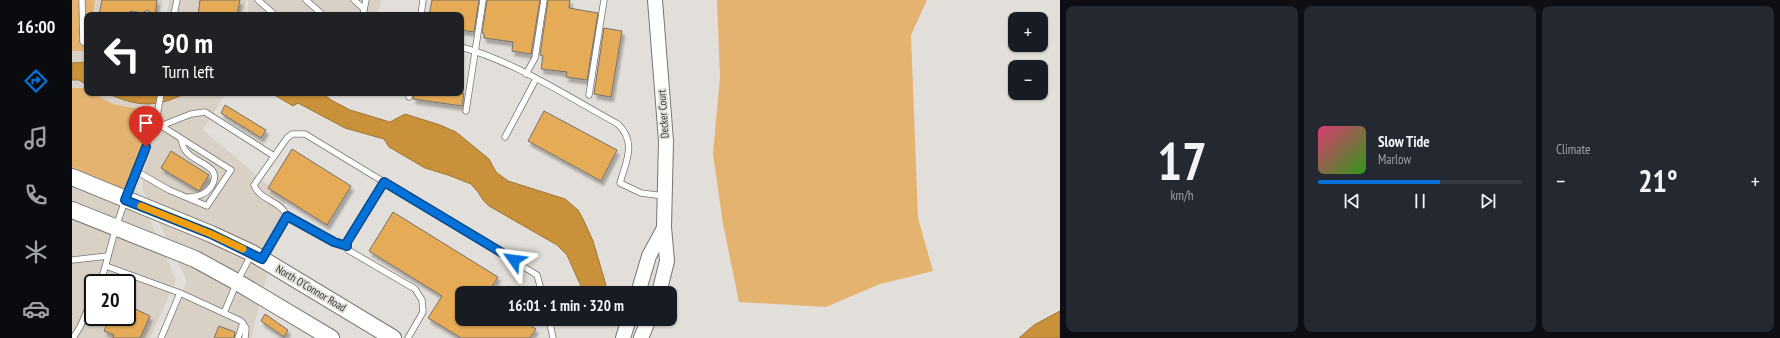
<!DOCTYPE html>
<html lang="en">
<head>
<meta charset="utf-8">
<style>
  body { margin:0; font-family:"PT Sans Narrow",sans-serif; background:#242831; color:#f1f3f6; height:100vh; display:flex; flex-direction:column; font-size:15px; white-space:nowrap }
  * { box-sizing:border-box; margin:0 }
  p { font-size:13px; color:#9ea1a6 }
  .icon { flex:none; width:22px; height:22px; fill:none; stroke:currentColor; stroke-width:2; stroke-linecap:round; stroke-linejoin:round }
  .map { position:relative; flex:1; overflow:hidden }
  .sheet { display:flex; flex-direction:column; gap:6px; padding:6px; background:#0d0f14; width:720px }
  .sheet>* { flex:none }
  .hud { position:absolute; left:12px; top:12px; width:380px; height:84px; border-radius:8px; box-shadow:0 1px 3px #0004; background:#202124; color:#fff; overflow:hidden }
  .tools { position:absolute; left:936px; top:12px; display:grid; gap:8px }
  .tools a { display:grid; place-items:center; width:40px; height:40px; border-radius:8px; background:#171b24; box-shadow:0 1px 3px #0004; font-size:20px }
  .speed { position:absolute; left:12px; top:274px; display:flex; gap:8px; font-size:20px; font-weight:700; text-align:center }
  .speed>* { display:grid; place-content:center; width:52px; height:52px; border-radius:50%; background:#171b24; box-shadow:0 1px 3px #0004; line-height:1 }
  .speed .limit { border:2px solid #111; border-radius:6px; background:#fff; color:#111 }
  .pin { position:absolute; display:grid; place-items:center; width:34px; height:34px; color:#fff; margin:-41px -17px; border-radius:50% 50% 50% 0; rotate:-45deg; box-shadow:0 0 4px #0007 }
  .pin .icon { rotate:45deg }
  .me { position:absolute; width:44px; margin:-22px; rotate:301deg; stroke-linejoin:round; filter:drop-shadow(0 0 3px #0008) }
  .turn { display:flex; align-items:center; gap:14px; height:84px; padding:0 12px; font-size:18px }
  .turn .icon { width:52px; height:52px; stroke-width:2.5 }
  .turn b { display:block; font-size:28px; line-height:34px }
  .big { font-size:30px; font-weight:800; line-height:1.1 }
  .sheet .card { flex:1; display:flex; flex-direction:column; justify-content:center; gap:6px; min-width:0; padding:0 14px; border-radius:8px; background:#242831 }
  .sheet .dial { align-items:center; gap:0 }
  .dial b { font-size:52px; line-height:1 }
  .song { display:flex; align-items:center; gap:12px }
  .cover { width:48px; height:48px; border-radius:6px; background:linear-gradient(135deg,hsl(340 70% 55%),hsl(110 70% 35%)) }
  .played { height:4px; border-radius:2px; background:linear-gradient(90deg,#0671d9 60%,#363941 60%) }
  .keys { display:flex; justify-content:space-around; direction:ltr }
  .heat { display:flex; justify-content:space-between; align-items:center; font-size:22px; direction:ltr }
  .sheet .tiles { flex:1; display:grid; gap:6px; grid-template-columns:repeat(3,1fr) }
  .trip { position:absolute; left:383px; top:286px; width:222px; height:40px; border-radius:8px; background:#171b24; box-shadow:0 1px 3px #0004; font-weight:800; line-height:40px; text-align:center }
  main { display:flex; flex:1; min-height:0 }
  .menu { display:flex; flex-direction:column; width:72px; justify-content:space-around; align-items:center; background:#090b0e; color:#9ea1a6 }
  .menu .icon { width:28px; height:28px }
  .menu .current { color:#0671d9 }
  .menu b { font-size:18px; color:#f1f3f6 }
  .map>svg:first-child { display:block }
  .built { fill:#d9d1c6; fill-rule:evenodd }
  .green { fill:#e3b36f }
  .water { fill:#c99139; stroke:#9e7638 }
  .building { fill:#e5ab56; stroke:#74716d; filter:url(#shadow) }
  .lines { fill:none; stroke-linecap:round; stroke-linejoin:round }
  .service-casing { stroke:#787570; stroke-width:7 }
  .tertiary-casing { stroke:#787570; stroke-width:16 }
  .secondary-casing { stroke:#787570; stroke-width:18 }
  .service { stroke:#fff; stroke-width:5.5 }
  .tertiary { stroke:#fff; stroke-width:14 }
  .secondary { stroke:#fff; stroke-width:16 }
  .route-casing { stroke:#04498d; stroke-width:10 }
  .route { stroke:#0671d9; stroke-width:7 }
  .slow { stroke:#f59e0b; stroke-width:7 }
  .labels { text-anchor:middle; stroke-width:3.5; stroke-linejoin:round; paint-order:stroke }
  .street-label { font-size:11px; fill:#393836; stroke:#e2ded9 }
</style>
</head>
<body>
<main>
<nav class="menu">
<b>16:00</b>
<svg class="icon current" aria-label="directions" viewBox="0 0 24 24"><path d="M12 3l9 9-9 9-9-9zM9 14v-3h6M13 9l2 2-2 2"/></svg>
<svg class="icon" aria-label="music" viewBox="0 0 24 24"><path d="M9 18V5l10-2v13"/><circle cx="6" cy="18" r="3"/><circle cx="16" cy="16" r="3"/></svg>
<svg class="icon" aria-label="phone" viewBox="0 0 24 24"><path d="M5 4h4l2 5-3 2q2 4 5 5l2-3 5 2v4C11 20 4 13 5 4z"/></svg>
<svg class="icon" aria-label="climate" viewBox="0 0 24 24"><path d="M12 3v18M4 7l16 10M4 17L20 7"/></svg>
<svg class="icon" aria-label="car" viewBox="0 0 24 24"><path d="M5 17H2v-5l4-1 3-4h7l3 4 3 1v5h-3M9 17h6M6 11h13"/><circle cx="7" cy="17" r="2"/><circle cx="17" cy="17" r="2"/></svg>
</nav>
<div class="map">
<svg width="988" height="338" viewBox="0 0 988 338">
  <defs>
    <filter id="shadow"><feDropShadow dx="2.5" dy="4.5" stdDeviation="1" flood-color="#0004"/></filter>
  </defs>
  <rect width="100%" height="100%" fill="#e2ded9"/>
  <!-- built -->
  <g class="built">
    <path d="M0,0H91L88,15H15V93H69L53,162L104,280L78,338H0ZM21,283H55V317H21Z"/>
    <path d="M97,0H174L173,15H95Z"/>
    <path d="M176,0H309L306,15H176Z"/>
    <path d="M83,93H154L131,130L214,200L179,338H90L115,281L70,188Z"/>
  </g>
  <!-- green -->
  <g class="green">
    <path d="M0,0H23L21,15H15V51H0Z"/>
    <path d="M645,0H855L839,35L846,218L861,271L808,284L754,307L667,302L651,224L641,154L648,77Z"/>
    <path d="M0,88H11L15,90V93H20L41,104L79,112L59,183L51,190L0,167Z"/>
  </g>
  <!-- water -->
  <g class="water">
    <path d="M15,62V85L7,80H0V63Z"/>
    <path d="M35,93H114C85,108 64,107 35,93Z"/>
    <path d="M199,93H250L259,100L278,110L318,122L333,114L368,125L384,132L417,159L424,172L436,181L493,199L506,210L511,219L521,241L534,285L524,293H512L495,255L485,245L417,206L411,200L406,192L399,184L376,175L353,168L317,147L312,139L273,128L226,103L221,106Z"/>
    <path d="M988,311V338H947L962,325Z"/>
  </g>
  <!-- building -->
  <g class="building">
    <path d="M30,0H85L83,15H79L78,12L75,10L71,13L58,11V15H27Z"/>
    <path d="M128,0H168L165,15H126Z"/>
    <path d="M360,0H407L402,32L389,30V15H357Z"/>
    <path d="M415,0H468L459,54L440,51L441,42L412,38V33H410Z"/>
    <path d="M476,0H498L497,8L526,13L515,80L494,77L495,72L469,69L471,56L468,55Z"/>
    <path d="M532,28L550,31L539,97L522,94Z"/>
    <path d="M342,93H392L390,106L341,99Z"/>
    <path d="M153,105L194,130L189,138L149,113Z"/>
    <path d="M472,111L545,150L529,181L456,141Z"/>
    <path d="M220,149L279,186L255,225L196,188Z"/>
    <path d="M99,151L137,175L127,191L89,168Z"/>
    <path d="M321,212L426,277L416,293H390V319H448L464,329L458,338H389L356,318L370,296L297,251Z"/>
    <path d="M55,305L78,316L68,338H41L42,335L32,331L38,317H55Z"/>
    <path d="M193,314L216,330L212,337L189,321Z"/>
    <path d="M147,326L163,332L162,338H142Z"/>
  </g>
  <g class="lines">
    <defs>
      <g id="service">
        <path d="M10,0L11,42L15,43"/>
        <path d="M186,0L203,15"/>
        <path d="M234,0L251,15"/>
        <path d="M282,0L292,9"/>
        <path d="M75,15V14"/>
        <path d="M102,15L105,0"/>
        <path d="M291,15L294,0"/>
        <path d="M349,15L351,0"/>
        <path d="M389,47C444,62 496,97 546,124C565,143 554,161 548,183L569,193L592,196"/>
        <path d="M454,74L463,58L472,0"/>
        <path d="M517,95L532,0"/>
        <path d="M337,97L338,93"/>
        <path d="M394,111L411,0"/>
        <path d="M86,124L91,125L119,114L133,112L202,156"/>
        <path d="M433,137L464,79"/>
        <path d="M109,139C110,143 111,147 113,150C123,165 153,165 139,187C133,195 126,197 117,197"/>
        <path d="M64,171L97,190L135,206L159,170L88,125"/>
        <path d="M312,182L275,243L276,250L343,289L350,300L351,312L336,338"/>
        <path d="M215,216L262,242L275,246"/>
        <path d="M190,259L215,216C209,201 187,200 182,185L215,138L220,134H233L465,275L470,293"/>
        <path d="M0,260L36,256"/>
        <path d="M34,266L108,293"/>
        <path d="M27,283L32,271L44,227L59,183L84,122L89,93"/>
        <path d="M152,313L165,282L179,255"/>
        <path d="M477,319L481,338"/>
        <path d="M1,338L8,327L21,297"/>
        <path d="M89,338L108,293L169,321L174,328L173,338"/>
        <path d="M166,338L171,323"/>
      </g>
      <g id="tertiary">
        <path d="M583,0L594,141L592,227L595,261L587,293"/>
        <path d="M566,293L577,256L592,228"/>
        <path d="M551,338L557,319"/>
        <path d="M569,338L577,319"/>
      </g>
      <g id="secondary">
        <path d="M0,177L139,234L180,253L321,338"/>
        <path d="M0,210L123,259L165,282L259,338"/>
      </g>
    </defs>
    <!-- service casing -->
    <use href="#service" class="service-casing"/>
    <!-- tertiary casing -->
    <use href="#tertiary" class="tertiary-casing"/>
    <!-- secondary casing -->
    <use href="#secondary" class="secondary-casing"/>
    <!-- service -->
    <use href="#service" class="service"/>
    <!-- tertiary -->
    <use href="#tertiary" class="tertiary"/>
    <!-- secondary -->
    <use href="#secondary" class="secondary"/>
  </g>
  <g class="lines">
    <defs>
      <path id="route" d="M74,147L53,200L139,234L190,259L215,216L262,242L275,246V242L312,182L442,260"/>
    </defs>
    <!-- route casing -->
    <use href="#route" class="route-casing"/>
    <!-- route -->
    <use href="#route" class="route"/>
    <!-- slow -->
    <path class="slow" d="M69,206L139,234L171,249"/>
  </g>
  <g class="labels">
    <!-- street labels -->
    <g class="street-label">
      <text transform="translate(591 114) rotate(-94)" y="4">Decker Court</text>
      <text transform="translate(239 288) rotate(31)" y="4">North O'Connor Road</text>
    </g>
  </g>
</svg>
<div class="tools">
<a>+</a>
<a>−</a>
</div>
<div class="speed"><div class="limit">20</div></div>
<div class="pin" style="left:74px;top:147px;background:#d93025"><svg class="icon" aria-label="arrive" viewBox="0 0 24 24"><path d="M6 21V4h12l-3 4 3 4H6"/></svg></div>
<svg class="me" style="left:442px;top:260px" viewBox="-20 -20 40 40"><path d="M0-17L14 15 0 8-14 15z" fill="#0671d9" stroke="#fff" stroke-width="4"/></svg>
<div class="trip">16:01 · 1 min · 320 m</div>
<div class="hud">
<div class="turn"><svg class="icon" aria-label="left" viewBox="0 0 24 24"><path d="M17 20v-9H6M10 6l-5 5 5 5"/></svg><div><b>90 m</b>Turn left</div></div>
</div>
</div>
<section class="sheet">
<div class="tiles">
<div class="card dial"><b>17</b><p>km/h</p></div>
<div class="card">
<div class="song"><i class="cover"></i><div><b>Slow Tide</b><p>Marlow</p></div></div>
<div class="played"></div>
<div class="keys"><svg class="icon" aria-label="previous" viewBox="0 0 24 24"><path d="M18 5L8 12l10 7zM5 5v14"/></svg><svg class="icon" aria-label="pause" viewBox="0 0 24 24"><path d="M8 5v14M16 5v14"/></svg><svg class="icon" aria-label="next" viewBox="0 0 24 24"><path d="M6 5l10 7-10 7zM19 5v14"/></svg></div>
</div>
<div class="card"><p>Climate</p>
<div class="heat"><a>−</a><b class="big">21°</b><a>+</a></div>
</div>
</div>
</section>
</main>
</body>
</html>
